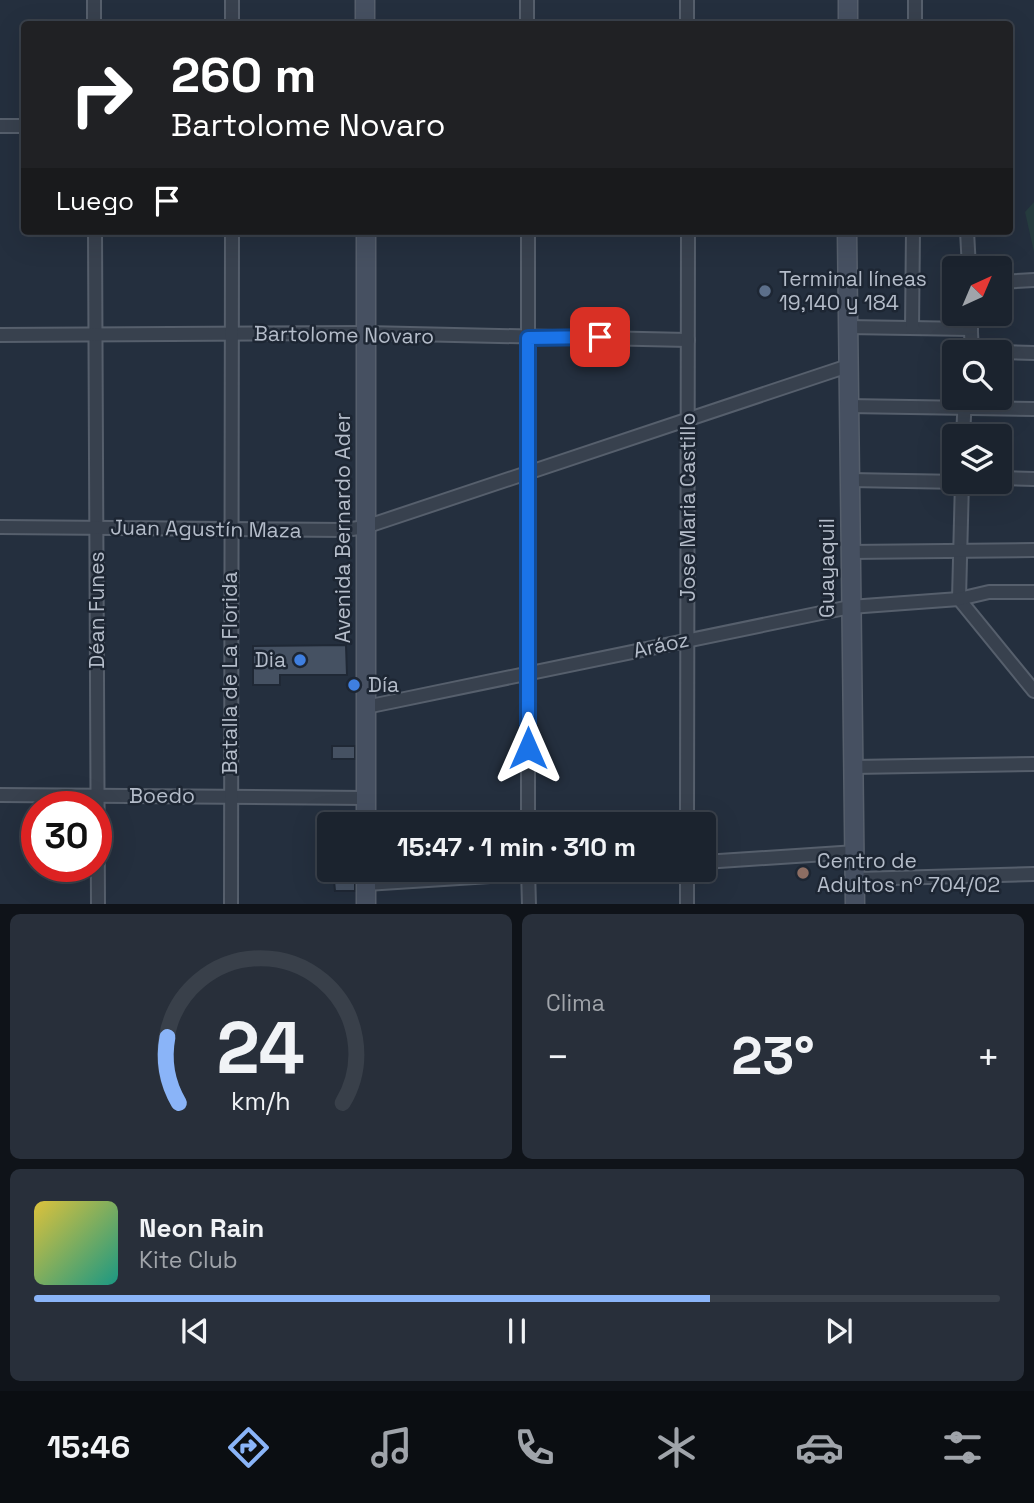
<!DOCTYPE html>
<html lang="es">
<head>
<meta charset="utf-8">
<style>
  body { margin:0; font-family:"Space Grotesk",sans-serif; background:#282f3a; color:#f1f3f6; height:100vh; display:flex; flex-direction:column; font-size:26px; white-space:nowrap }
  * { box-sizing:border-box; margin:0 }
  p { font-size:23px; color:#a0a4aa }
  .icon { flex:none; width:38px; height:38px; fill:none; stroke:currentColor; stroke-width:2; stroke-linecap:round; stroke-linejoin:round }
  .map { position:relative; height:904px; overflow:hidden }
  .details { display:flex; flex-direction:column; gap:10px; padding:10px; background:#0f1319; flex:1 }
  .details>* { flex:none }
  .hud { position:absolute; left:21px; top:21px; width:992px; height:214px; border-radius:7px; box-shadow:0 7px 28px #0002,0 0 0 2px #39404a; background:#202124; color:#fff; overflow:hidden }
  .needle { width:46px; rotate:44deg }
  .buttons { position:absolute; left:942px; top:256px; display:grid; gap:14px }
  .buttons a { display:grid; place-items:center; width:70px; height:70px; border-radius:7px; background:#1b232e; box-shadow:0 7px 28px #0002,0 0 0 2px #39404a; font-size:35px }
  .speed { position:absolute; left:21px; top:791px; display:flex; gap:14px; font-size:35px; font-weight:700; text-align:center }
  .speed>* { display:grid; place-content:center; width:91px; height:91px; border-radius:50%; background:#1b232e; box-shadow:0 7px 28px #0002,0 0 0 2px #39404a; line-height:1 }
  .speed .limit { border:10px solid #d22; background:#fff; color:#111 }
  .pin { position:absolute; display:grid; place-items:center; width:60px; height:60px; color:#fff; margin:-30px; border-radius:14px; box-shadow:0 4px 10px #0006 }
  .me { position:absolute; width:77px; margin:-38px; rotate:0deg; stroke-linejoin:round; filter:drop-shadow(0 0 5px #0008) }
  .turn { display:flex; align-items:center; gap:24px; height:147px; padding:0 35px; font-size:32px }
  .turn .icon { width:91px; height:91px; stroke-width:2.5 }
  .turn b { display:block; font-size:49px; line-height:60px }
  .then { display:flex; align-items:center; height:66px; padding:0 35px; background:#0003; gap:14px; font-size:26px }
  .big { font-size:52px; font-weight:600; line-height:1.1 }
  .details .card { flex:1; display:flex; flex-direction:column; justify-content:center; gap:10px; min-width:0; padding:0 24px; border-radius:10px; background:#282f3a }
  .details .dial { align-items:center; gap:0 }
  .dial svg { height:182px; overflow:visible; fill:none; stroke:#39404a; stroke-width:7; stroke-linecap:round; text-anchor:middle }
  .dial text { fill:#f1f3f6; stroke:none }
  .song { display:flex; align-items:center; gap:21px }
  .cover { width:84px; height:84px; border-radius:10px; background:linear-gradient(135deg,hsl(50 70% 55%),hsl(170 70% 35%)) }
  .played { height:7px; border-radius:4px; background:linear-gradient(90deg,#8ab4f8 70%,#39404a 70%) }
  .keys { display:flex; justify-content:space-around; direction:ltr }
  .heat { display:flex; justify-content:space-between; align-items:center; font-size:38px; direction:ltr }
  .details .tiles { flex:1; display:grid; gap:10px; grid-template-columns:1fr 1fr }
  .card:last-child { grid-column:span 2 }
  .trip { position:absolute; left:317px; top:812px; width:399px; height:70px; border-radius:7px; background:#1b232e; box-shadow:0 7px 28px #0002,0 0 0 2px #39404a; font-weight:600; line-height:70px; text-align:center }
  .menu { display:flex; height:112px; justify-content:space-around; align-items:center; background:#0b0e12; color:#a0a4aa }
  .menu .icon { width:49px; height:49px }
  .menu .on { color:#8ab4f8 }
  .menu b { font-size:32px; color:#f1f3f6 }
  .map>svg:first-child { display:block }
  .green { fill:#263c3f }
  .building { fill:#455162; stroke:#1f2835; stroke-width:2 }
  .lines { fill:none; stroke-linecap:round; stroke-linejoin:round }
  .street-casing { stroke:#565f6c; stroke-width:16 }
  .secondary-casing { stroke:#565f6c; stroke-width:21 }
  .street { stroke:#38414e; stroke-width:12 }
  .secondary { stroke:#465061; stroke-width:18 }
  .route-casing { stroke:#114b97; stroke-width:18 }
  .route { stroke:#1a73e8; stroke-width:12 }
  .service-dot { fill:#5c6f8a; stroke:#1d2633; stroke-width:2.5 }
  .shop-dot { fill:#3f7fe0; stroke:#1d2633; stroke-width:2.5 }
  .education-dot { fill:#8d6e63; stroke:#1d2633; stroke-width:2.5 }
  .labels { text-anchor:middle; stroke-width:5; stroke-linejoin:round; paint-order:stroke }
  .poi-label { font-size:21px; fill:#b4bcc9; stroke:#1d2633; text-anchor:start }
  .street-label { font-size:21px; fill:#b4bcc9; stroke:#1d2633 }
</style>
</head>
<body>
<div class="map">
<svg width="1034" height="905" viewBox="0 0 1034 905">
  <rect width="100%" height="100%" fill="#242f3e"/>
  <!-- green -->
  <path class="green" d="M1034,202V252L1025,212Z"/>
  <!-- building -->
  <g class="building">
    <path d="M346,645L347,675H280V685H253V646Z"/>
    <rect x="332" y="746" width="23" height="13"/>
    <path d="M346,876H355V891H335L334,880H346Z"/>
  </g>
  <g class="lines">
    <defs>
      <g id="street">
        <path d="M94,0V24"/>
        <path d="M527,0V24"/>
        <path d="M687,0V24"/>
        <path d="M915,0V24"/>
        <path d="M232,24V0"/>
        <path d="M0,126H24"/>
        <path d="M95,231L98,905"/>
        <path d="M528,231V824"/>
        <path d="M967,231L969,268"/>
        <path d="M999,282L1034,280"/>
        <path d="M970,313L972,352"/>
        <path d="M847,327L971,329"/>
        <path d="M912,328L913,231"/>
        <path d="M0,335L366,333L688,340"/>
        <path d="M999,352L1034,353"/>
        <path d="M848,406L1034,409"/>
        <path d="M963,436L965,397"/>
        <path d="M999,478L1034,479"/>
        <path d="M850,480L962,482"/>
        <path d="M962,481L959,599L1034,691"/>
        <path d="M0,527L345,530L365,527L848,366"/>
        <path d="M850,552L1034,550"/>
        <path d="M366,707L850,607L959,599L989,592H1034"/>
        <path d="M853,767L1034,764"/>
        <path d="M0,795L366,798"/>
        <path d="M687,824L688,231"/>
        <path d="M704,862L856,852"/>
        <path d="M528,870L529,905"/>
        <path d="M687,870V905"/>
        <path d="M856,879L1034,874"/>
        <path d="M366,884L585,870"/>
        <path d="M231,905L232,231"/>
      </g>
      <g id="secondary">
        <path d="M365,0V24"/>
        <path d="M848,24V0"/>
        <path d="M366,231V824"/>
        <path d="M847,231L855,905"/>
        <path d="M366,870V905"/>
      </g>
    </defs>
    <!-- street casing -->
    <use href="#street" class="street-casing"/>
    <!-- secondary casing -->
    <use href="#secondary" class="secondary-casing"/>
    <!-- street -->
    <use href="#street" class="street"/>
    <!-- secondary -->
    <use href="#secondary" class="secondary"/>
  </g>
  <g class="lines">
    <defs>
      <path id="route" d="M528,748V338L600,337"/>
    </defs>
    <!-- route casing -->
    <use href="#route" class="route-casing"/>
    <!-- route -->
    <use href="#route" class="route"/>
  </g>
  <!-- markers -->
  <circle class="service-dot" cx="765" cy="291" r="7"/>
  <g class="shop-dot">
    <circle cx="300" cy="660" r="7"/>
    <circle cx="354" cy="685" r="7"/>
  </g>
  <circle class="education-dot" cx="803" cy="873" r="7"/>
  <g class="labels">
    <!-- poi labels -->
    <g class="poi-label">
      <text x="779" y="286">Terminal líneas<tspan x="779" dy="24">19,140 y 184</tspan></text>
      <text x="286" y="667" text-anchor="end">Dia</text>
      <text x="368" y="692">Día</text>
      <text x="817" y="868">Centro de<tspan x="817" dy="24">Adultos nº 704/02</tspan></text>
    </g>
    <!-- street labels -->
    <g class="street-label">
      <text transform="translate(344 335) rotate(1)" y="7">Bartolome Novaro</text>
      <text transform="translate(688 507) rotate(-90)" y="7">Jose Maria Castillo</text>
      <text transform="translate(343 528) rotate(-90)" y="7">Avenida Bernardo Ader</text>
      <text transform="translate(206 529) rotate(1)" y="7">Juan Agustín Maza</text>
      <text transform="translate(827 568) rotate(-90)" y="7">Guayaquil</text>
      <text transform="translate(97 610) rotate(-90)" y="7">Déan Funes</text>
      <text transform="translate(661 645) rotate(-12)" y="7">Aráoz</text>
      <text transform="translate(230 673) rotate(-90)" y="7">Batalla de La Florida</text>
      <text x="162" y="803">Boedo</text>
    </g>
  </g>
</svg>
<div class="buttons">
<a><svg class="needle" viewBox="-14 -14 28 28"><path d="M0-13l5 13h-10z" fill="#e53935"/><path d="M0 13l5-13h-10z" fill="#a0a4aa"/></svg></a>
<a><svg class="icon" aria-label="search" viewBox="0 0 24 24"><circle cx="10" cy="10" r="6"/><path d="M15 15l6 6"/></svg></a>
<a><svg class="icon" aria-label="layers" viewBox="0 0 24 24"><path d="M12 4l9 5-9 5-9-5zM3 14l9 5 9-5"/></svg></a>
</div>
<div class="speed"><div class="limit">30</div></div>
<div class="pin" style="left:600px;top:337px;background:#d93025"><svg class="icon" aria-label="arrive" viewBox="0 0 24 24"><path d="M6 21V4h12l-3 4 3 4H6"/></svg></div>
<svg class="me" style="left:528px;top:748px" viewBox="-20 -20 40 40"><path d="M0-17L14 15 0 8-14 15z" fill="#1a73e8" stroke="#fff" stroke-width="4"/></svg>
<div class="trip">15:47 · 1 min · 310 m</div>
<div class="hud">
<div class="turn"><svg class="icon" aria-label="right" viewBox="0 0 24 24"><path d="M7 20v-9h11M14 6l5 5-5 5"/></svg><div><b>260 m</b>Bartolome Novaro</div></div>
<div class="then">Luego<svg class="icon" aria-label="arrive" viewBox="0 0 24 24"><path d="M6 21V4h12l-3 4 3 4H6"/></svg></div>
</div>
</div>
<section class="details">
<div class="tiles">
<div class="card dial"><svg viewBox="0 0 100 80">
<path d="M14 69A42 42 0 1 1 86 69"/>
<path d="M14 69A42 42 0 0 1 9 40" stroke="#8ab4f8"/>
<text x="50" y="56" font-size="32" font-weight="700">24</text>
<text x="50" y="72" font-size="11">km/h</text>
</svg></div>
<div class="card"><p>Clima</p>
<div class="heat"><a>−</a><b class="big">23°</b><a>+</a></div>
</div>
<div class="card">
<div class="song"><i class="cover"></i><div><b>Neon Rain</b><p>Kite Club</p></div></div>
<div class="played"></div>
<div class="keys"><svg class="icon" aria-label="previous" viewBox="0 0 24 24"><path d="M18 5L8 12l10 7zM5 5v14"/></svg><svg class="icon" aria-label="pause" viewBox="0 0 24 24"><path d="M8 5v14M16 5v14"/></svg><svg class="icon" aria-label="next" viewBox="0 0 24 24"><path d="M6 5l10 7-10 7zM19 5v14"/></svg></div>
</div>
</div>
</section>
<nav class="menu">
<b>15:46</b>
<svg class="icon on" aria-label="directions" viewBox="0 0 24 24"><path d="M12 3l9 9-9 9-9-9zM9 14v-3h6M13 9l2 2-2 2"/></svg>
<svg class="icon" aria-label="music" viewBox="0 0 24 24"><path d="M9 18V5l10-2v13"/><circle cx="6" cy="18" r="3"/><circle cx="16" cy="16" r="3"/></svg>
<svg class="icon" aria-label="phone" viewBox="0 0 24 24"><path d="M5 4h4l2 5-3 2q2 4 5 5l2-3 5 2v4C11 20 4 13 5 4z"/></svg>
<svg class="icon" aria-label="climate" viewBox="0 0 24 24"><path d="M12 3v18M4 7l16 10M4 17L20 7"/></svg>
<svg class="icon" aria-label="car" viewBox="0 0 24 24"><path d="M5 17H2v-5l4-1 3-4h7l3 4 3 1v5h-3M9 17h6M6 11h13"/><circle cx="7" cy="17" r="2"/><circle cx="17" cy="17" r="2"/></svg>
<svg class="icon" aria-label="filters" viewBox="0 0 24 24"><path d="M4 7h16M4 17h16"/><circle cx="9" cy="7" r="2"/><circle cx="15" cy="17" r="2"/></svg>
</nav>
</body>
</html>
